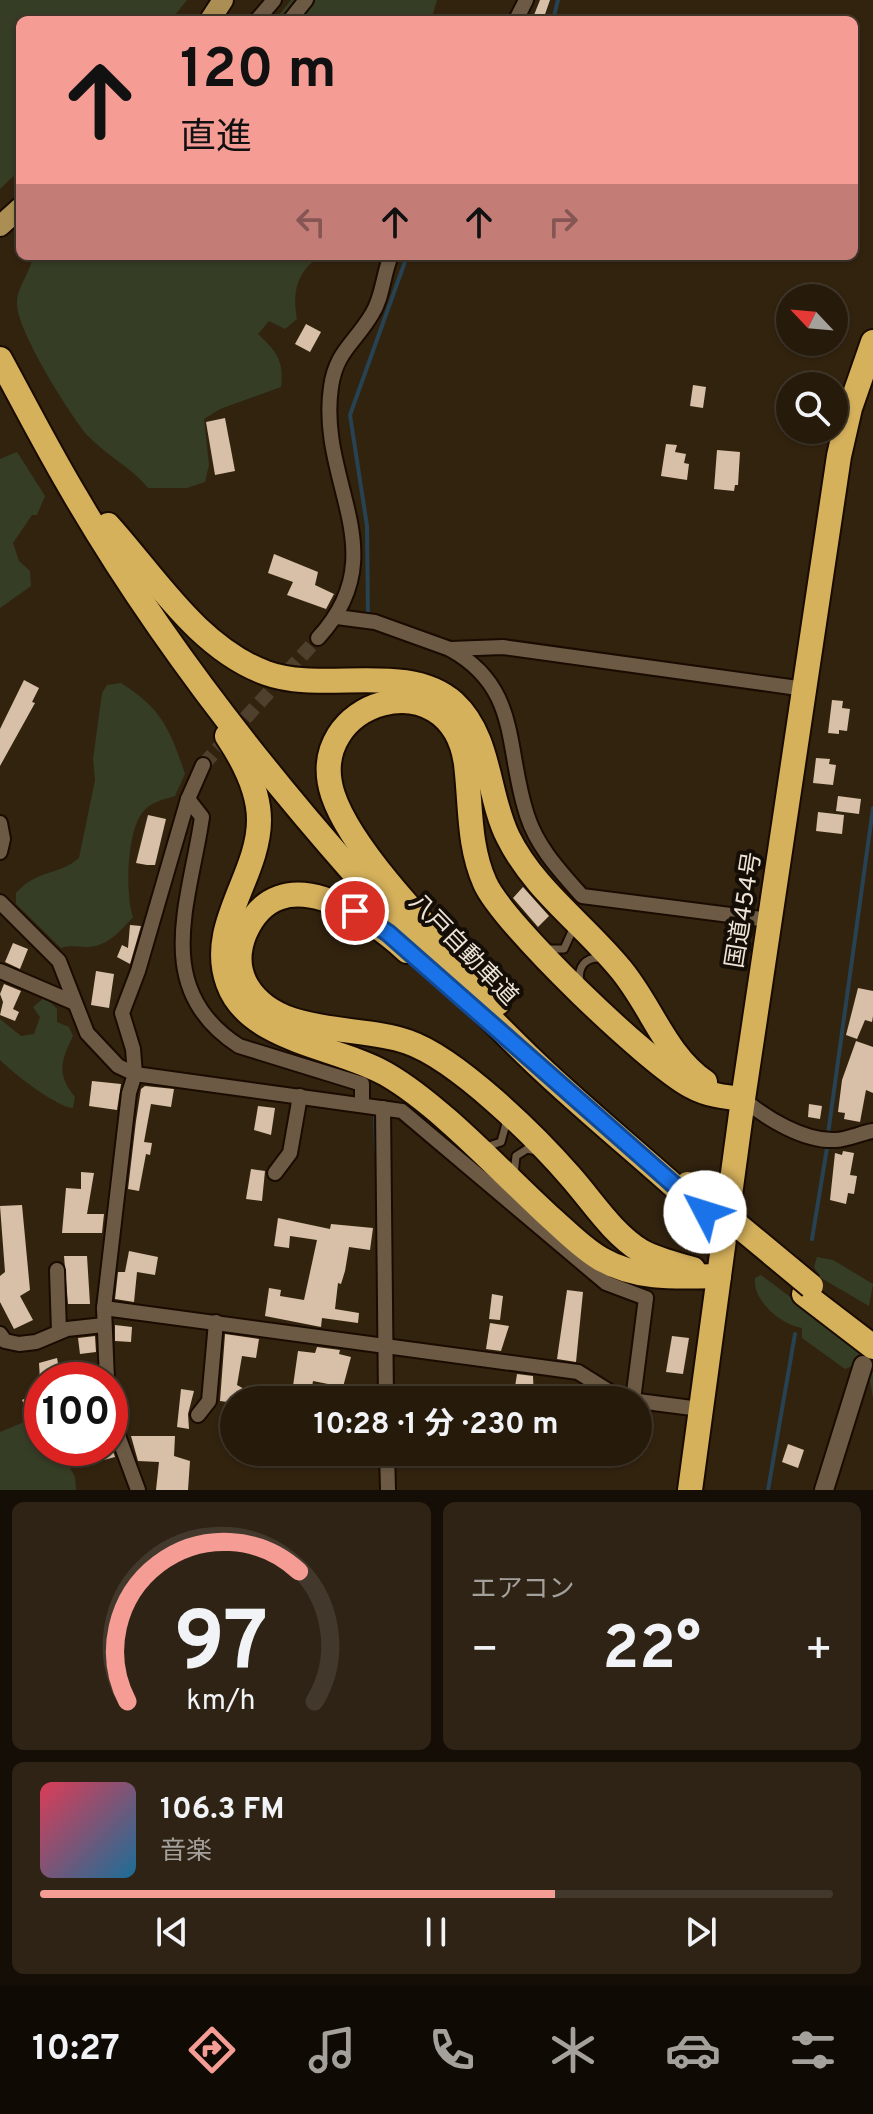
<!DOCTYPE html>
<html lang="ja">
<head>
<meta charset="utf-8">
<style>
  body { margin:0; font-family:Overpass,"Noto Sans JP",sans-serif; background:#2e2314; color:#f1f3f6; height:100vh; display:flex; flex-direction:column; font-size:30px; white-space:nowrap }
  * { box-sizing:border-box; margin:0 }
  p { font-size:26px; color:#a4a19d }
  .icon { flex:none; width:44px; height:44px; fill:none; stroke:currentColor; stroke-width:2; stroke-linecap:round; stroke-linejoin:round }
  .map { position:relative; height:1490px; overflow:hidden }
  .panel { display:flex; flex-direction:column; gap:12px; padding:12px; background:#150e06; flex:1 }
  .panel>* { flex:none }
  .hud { position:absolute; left:16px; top:16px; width:842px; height:244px; border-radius:12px; box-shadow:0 2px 6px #0004,0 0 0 2px #42382c; background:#f59c95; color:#111; overflow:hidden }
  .needle { width:52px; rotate:296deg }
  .controls { position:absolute; left:776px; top:284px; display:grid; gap:16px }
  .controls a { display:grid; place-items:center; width:72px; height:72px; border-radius:50%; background:#261a0b; box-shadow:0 2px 6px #0004,0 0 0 2px #42382c; font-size:40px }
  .speed { position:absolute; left:24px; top:1362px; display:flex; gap:16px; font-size:40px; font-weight:700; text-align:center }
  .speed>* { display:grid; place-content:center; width:104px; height:104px; border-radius:50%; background:#261a0b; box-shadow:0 2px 6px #0004,0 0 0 2px #42382c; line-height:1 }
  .speed .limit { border:12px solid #d22; background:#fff; color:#111 }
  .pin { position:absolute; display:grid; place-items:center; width:68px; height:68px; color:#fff; margin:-34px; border:4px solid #fff; border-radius:50%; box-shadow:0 2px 8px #0007 }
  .me { position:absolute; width:88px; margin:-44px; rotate:310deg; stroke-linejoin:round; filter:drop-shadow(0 0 6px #0008) }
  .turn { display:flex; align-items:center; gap:28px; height:168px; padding:0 32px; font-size:36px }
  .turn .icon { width:104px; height:104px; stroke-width:2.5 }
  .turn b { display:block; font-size:56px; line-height:68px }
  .lanes { display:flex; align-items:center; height:76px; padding:0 32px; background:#0003; justify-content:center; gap:40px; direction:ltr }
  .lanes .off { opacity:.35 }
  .big { font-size:60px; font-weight:700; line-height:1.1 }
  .panel .card { flex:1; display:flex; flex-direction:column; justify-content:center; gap:12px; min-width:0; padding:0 28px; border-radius:12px; background:#2e2314 }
  .panel .dial { align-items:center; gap:0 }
  .dial svg { height:208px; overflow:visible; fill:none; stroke:#42382c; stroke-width:7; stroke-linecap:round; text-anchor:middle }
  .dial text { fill:#f1f3f6; stroke:none }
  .song { display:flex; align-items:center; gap:24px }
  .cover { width:96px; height:96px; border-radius:12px; background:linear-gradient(135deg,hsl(350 70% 55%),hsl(200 70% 35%)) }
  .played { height:8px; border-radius:4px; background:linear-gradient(90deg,#f59c95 65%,#42382c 65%) }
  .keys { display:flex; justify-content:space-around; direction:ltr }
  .heat { display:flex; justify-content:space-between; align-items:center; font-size:44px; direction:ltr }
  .panel .tiles { flex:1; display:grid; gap:12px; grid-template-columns:1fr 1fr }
  .card:last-child { grid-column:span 2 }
  .trip { position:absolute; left:220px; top:1386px; width:432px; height:80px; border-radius:40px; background:#261a0b; box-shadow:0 2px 6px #0004,0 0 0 2px #42382c; font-weight:700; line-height:80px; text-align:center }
  .menu { display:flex; height:128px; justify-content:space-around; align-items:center; background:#0f0a04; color:#a4a19d }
  .menu .icon { width:56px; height:56px }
  .menu .selected { color:#f59c95 }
  .menu b { font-size:36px; color:#f1f3f6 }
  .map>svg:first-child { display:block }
  .green { fill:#353d25 }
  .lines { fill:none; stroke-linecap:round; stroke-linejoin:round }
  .stream { stroke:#274252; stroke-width:4 }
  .building { fill:#d7c0a7 }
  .street-tunnel { stroke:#4e402d; stroke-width:14; stroke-dasharray:14 7; stroke-linecap:butt }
  .lane-casing { stroke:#1a0b00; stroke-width:11 }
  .street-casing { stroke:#1a0b00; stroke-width:18 }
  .secondary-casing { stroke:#1a0b00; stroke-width:22 }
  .primary-casing { stroke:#1a0b00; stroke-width:24 }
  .highway-casing { stroke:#1a0b00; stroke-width:28 }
  .lane { stroke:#6c5a45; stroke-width:7 }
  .street { stroke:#6c5a45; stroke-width:14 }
  .secondary { stroke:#6c5a45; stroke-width:18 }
  .primary { stroke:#ab8e53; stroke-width:20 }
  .highway { stroke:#d5b15c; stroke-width:24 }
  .highway-bridge-casing { stroke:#1a0b00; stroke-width:28; stroke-linecap:butt }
  .highway-bridge { stroke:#d5b15c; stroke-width:24 }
  .route-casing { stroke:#114b97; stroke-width:20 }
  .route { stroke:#1a73e8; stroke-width:14 }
  .labels { text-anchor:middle; stroke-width:8; stroke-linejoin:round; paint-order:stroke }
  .street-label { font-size:24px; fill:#ede3d6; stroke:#150e06 }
</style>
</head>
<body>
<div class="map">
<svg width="873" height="1490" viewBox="0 0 873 1490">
  <rect width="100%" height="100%" fill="#32230f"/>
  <!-- green -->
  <g class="green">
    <path d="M0,0H187L171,20H20V170L0,189Z"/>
    <path d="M291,0H437L431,20H275Z"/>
    <path d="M33,256H320C297,271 292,293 297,319L285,329L269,321L258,334C277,352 284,360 281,387L220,409L204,419L209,465L205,482L187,488H148C131,467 107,456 88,436C70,415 15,328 17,302C17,288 31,271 33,256Z"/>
    <path d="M17,452L45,496L37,515H32L13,543L19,561L30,571L31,586L0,608V459Z"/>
    <path d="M121,683C162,709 170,729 185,774L175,796C162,800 150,802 142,813C127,832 125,895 133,917C120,931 108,947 86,947C76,947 71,945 61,948L16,904V893C39,868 56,877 79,858L95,780L93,759L102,693L107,685Z"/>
    <path d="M45,997L57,1009V1022L69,1027L73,1036C61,1061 56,1074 75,1097L73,1108C58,1108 13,1073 0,1060V1019L21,1036L34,1034L40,1017L33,1007Z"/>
    <path d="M817,1257L833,1260L873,1284L869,1306L821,1278L814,1267Z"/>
    <path d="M761,1275L873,1359V1398L868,1371L858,1364L845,1369L802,1338V1328C781,1325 752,1300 755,1278Z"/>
    <path d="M41,1415L42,1448H59L75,1477L76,1490H0V1432Z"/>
  </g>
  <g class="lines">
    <!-- stream -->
    <g class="stream">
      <path d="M553,20L558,0"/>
      <path d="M368,618L367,526L350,415L407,256"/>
      <path d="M375,1113L376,1150"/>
      <path d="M828,1134L873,808"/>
      <path d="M812,1239L827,1148"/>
      <path d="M768,1490L795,1334"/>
    </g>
  </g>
  <!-- building -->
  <g class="building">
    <path d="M540,0H550L543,20H532Z"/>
    <path d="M306,324L321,332L310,352L295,344Z"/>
    <path d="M693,385L706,387L703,408L690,406Z"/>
    <path d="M225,418L235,471L215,475L206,422Z"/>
    <path d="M666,444L677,445L675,452L686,454L684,463L689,464L687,480L661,476Z"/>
    <path d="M717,450L740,452L738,485H735L734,491L714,489Z"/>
    <path d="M274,554L318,572L315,585L334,594L326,609L287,595L293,582L268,573Z"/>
    <path d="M24,680L39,688L32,702L35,703L0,766V729Z"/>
    <path d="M832,700L843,701L842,708L850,709L847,731L839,730V734L828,733Z"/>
    <path d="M816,758L830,759L829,764L836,765L833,785L813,783Z"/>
    <path d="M838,796L861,799L859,814L836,811Z"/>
    <path d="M818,812L844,815L842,834L816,831Z"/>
    <path d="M148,815L166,819L155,865H147L136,863Z"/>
    <path d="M523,887L549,916L538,927L513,898Z"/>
    <path d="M130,925L141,926L130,964L117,957L122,945L128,948Z"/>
    <path d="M13,943L28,949L20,969L5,962Z"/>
    <path d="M96,971L114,974L109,1008L91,1005Z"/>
    <path d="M4,984L21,991L13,1009L19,1012L15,1021L0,1015L3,1002L0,994Z"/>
    <path d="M858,988L873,991V1016L872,1022L865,1020L857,1039L846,1035Z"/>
    <path d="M856,1041L873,1047V1093L866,1090L860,1122L844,1119L845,1113L838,1112L842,1080Z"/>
    <path d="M92,1081L121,1084L117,1110L89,1106Z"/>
    <path d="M145,1086L174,1089L171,1107L151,1104L144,1142L152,1143L150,1155L146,1154L139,1191L128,1189L136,1121L141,1089Z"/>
    <path d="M809,1104L822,1106L820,1119L808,1117Z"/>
    <path d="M258,1106L275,1108L271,1135L254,1130Z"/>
    <path d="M843,1151L854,1153L850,1175L857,1176L854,1194L848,1193L846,1204L830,1200L835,1153L842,1155Z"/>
    <path d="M251,1169L265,1171L262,1201L246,1199Z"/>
    <path d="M81,1172L94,1173L87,1214H104L102,1233H62L66,1188L81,1189Z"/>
    <path d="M22,1205L30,1290L20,1296L33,1320L14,1329L0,1302V1276L5,1272L0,1206Z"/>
    <path d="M278,1218L330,1229L331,1224L373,1228L370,1250L349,1247L345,1271L341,1284L338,1283L335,1309L359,1313L358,1323L322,1318L321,1327L265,1316L269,1288L281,1290L280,1296L304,1300L317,1240L290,1236L289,1248L274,1246Z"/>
    <path d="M129,1251L158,1257L155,1275L137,1272L134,1302L115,1299L118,1272H125Z"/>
    <path d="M64,1256H87L90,1304H68Z"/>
    <path d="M567,1290L583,1292L576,1362L557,1359Z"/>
    <path d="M492,1294L503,1296L500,1320L489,1319Z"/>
    <path d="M490,1323L509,1326L501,1351L486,1349Z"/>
    <path d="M115,1325L132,1327L131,1342L115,1341Z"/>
    <path d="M225,1334L259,1339L256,1358L242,1356L237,1385L246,1390L244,1400H234V1403L220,1401Z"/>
    <path d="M95,1336L96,1352L80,1354L78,1338Z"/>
    <path d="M672,1336L689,1338L683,1374L666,1372Z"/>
    <path d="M317,1347L340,1350L339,1354L351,1357L343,1387L313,1381L310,1400H291L298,1351L315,1353Z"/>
    <path d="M57,1358L61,1380H40L39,1363Z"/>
    <path d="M517,1374L533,1376L534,1400H513Z"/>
    <path d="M181,1389L194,1391L188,1414L189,1429L177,1427Z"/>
    <path d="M42,1390V1403L27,1410L22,1400Z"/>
    <path d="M131,1436H175L174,1456L190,1461L188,1490H156L159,1462L138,1461Z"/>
    <path d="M788,1444L804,1450L798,1468L782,1462Z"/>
    <path d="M93,1448H112L115,1457L96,1462Z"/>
    <path d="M469,1452H492L490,1465L473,1466L467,1462Z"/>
  </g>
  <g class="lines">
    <!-- street-tunnel -->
    <path class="street-tunnel" d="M203,765L318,638"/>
    <defs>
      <g id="lane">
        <path d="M548,949H564L573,929"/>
        <path d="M580,983C577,967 585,957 601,958"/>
        <path d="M486,1147L501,1142L507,1120"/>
        <path d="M514,1174L516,1156L527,1149L537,1151"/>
      </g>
      <g id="street">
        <path d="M257,20L274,0"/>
        <path d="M290,20L306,0"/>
        <path d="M516,20L526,0"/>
        <path d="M337,617L375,622L450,649L503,647L805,689"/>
        <path d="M318,638C397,552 317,483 331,387C336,351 355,343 372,314C383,297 383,274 391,256"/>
        <path d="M450,649C521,688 505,749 527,815C537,847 560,871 582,896L769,920"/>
        <path d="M188,799L202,817C190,901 150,989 239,1046L362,1084V1105"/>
        <path d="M0,823L3,839L0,852"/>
        <path d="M0,902L59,961L87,1033L118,1066L135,1074L402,1111L606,1283L646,1298L633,1400"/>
        <path d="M0,971L75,1003"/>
        <path d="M743,1099C766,1118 804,1142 836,1140C849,1139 861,1133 873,1131"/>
        <path d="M383,1108L386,1400"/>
        <path d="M275,1173L290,1153L300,1096"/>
        <path d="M57,1270L59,1332"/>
        <path d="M104,1308L578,1372L618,1397L632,1400"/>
        <path d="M0,1334L5,1341L19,1344L36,1342L67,1329L104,1325"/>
        <path d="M107,1380L104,1308L129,1093L135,1074L133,1049L122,1013L138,971L188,799L203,765"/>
        <path d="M110,1394L117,1433L138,1490"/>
        <path d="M638,1401L700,1409"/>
        <path d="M198,1415L209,1401L216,1322"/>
        <path d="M387,1452L388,1490"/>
      </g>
      <path id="secondary" d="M824,1490L863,1365"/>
      <g id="primary">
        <path d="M210,20L223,0"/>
        <path d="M0,226L20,208"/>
      </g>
      <g id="highway">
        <path d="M0,359C25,405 49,452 76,497C193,697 360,891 525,1053C575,1102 631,1147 683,1194"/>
        <path d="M108,525C155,577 198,648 266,673C323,694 407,661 454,703C491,737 487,795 508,837C533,888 582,923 618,966C650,1002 664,1054 705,1082"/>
        <path d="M227,736C243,760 259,790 259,820C259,876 207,926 228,983C249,1042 338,1046 386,1074C440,1105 502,1173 550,1217C566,1231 582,1248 601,1259C637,1280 679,1277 719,1276"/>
        <path d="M407,951C367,914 279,855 245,933C238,950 237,969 247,986C278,1038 359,1024 408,1042C457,1059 535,1136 570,1176C593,1202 612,1233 641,1251C657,1260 675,1264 693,1269"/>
        <path d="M498,1003C452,952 354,858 333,795C302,701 451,656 466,764C471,805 468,845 485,883C503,924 649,1064 691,1086C707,1095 725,1097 743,1099"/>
        <path d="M804,1294L873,1347"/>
        <path d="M690,1490L743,1099L839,456L850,408L873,342"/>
      </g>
    </defs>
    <!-- lane casing -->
    <use href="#lane" class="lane-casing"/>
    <!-- street casing -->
    <use href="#street" class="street-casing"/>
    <!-- secondary casing -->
    <use href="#secondary" class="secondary-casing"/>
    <!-- primary casing -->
    <use href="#primary" class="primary-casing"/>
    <!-- highway casing -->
    <use href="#highway" class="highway-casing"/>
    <!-- lane -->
    <use href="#lane" class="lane"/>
    <!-- street -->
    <use href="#street" class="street"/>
    <!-- secondary -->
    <use href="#secondary" class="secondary"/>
    <!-- primary -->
    <use href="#primary" class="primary"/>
    <!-- highway -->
    <use href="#highway" class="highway"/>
    <defs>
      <path id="highway-bridge" d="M688,1184L811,1286"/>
    </defs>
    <!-- highway-bridge casing -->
    <use href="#highway-bridge" class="highway-bridge-casing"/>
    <!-- highway-bridge -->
    <use href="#highway-bridge" class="highway-bridge"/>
  </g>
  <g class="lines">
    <defs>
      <path id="route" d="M355,911L388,933L705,1212"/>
    </defs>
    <!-- route casing -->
    <use href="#route" class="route-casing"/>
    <!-- route -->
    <use href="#route" class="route"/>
  </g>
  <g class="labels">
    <!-- street labels -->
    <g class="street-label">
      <text transform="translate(743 910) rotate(-81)" y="8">国道454号</text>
      <text transform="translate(464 949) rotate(46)" y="8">八戸自動車道</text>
    </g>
  </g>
</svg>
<div class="controls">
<a><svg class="needle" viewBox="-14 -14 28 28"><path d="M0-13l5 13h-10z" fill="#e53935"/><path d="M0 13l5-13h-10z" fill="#a4a19d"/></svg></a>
<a><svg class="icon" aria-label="search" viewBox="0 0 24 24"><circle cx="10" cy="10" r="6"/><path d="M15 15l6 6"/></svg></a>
</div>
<div class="speed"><div class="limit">100</div></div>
<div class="pin" style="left:355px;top:911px;background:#d93025"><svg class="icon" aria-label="arrive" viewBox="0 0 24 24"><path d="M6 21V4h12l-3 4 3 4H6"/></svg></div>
<svg class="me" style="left:705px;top:1212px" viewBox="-20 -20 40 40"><circle r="19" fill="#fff"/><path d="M0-13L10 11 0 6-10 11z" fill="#1a73e8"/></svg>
<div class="trip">10:28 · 1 分 · 230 m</div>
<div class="hud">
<div class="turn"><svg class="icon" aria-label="ahead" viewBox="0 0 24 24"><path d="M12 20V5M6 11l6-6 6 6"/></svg><div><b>120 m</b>直進</div></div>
<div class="lanes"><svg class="icon off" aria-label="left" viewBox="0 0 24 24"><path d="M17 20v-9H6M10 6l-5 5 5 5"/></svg><svg class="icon" aria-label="ahead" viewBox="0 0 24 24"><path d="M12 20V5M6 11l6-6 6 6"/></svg><svg class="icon" aria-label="ahead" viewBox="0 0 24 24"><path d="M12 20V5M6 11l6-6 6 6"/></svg><svg class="icon off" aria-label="right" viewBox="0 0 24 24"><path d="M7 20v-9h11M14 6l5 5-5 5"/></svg></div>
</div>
</div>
<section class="panel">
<div class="tiles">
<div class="card dial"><svg viewBox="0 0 100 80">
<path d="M14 69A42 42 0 1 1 86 69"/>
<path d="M14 69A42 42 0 0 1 80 19" stroke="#f59c95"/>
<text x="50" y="56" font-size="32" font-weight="700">97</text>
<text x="50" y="72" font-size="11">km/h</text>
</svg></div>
<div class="card"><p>エアコン</p>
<div class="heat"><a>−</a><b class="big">22°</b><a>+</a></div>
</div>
<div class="card">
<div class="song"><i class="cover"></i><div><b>106.3 FM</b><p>音楽</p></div></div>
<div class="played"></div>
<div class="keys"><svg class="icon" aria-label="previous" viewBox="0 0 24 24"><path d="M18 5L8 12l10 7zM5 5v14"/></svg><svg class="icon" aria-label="pause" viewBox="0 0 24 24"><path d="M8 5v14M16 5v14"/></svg><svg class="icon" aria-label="next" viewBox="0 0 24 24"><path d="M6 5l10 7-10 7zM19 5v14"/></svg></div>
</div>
</div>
</section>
<nav class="menu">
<b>10:27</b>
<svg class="icon selected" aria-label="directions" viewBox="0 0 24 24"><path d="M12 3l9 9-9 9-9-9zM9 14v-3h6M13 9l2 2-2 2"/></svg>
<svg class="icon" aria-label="music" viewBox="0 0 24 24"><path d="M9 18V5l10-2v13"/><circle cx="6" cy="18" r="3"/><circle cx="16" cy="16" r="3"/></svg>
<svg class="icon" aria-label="phone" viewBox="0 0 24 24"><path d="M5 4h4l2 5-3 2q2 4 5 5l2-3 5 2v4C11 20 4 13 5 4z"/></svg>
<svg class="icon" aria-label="climate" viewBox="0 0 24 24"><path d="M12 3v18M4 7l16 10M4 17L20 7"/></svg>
<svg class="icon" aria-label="car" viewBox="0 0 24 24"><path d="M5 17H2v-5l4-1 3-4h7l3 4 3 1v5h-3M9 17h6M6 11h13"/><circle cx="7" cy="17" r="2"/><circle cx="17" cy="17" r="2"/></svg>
<svg class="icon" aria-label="filters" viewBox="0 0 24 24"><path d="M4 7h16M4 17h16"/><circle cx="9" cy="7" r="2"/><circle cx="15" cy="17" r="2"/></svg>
</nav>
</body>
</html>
